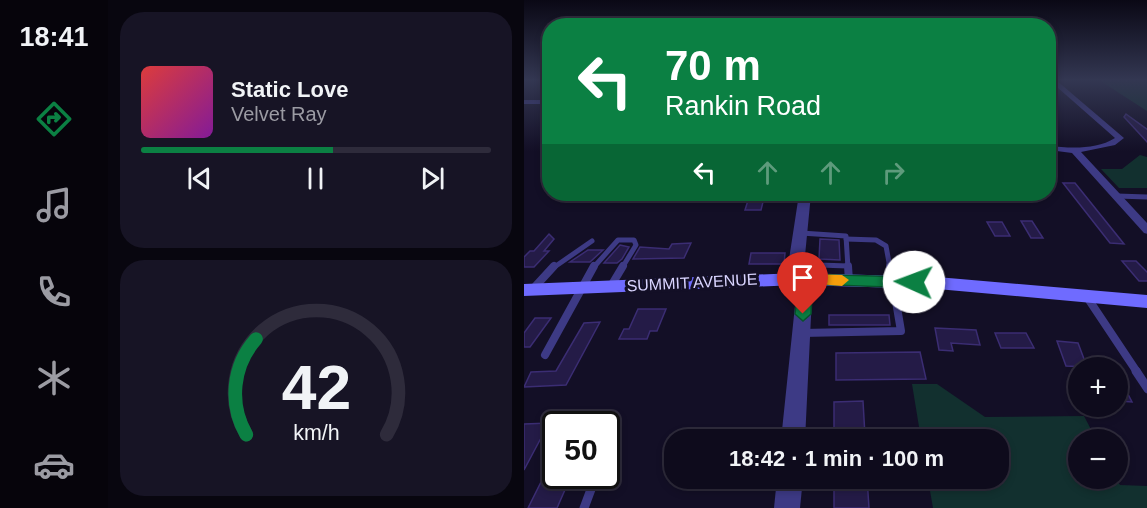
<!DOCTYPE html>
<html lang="en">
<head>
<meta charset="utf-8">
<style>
  body { margin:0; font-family:Arial,sans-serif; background:#171425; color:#f1f3f6; height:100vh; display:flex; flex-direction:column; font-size:22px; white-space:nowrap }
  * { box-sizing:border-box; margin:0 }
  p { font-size:20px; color:#9b9ba3 }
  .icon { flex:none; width:33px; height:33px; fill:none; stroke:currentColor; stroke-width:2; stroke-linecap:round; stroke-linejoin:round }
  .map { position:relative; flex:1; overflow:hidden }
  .drawer { display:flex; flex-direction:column; gap:12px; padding:12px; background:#08060f; width:416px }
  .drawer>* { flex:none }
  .hud { position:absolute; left:18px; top:18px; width:514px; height:183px; border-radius:24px; box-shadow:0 3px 9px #0003,0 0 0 2px #2e2b3b; background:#0b8043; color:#fff; overflow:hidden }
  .controls { position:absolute; left:544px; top:357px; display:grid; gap:12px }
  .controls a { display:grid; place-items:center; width:60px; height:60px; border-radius:50%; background:#0e0b1c; box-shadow:0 3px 9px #0003,0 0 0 2px #2e2b3b; font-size:30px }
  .speed { position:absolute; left:18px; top:411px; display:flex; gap:12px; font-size:30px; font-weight:700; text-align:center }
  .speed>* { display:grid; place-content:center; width:78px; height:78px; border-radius:50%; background:#0e0b1c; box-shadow:0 3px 9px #0003,0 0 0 2px #2e2b3b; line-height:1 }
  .speed .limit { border:3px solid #111; border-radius:9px; background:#fff; color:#111 }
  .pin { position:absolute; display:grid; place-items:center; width:51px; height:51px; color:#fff; margin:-62px -26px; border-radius:50% 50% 50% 0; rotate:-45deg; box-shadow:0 0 6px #0007 }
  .pin .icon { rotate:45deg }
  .me { position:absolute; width:66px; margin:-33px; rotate:272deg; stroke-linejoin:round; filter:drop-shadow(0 0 4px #0008) }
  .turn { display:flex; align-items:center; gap:21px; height:126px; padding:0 24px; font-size:27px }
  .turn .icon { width:78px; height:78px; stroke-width:2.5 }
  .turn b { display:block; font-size:42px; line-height:51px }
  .lanes { display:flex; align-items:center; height:57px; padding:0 24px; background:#0003; justify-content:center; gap:30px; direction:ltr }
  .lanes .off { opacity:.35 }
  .drawer .card { flex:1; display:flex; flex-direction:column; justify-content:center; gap:9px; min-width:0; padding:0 21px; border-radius:24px; background:#171425 }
  .drawer .dial { align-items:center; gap:0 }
  .dial svg { height:156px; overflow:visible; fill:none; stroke:#2e2b3b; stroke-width:7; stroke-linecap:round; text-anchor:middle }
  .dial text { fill:#f1f3f6; stroke:none }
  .song { display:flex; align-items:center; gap:18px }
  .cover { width:72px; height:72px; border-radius:9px; background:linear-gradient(135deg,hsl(0 70% 55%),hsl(290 70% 35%)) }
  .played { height:6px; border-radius:3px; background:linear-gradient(90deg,#0b8043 55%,#2e2b3b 55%) }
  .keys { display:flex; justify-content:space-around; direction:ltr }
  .trip { position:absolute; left:140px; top:429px; width:345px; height:60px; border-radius:24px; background:#0e0b1c; box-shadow:0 3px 9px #0003,0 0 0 2px #2e2b3b; font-weight:600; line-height:60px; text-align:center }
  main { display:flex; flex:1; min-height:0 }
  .tabs { display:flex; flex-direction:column; width:108px; justify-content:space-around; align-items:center; background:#06040b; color:#9b9ba3 }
  .tabs .icon { width:42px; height:42px }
  .tabs .selected { color:#0b8043 }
  .tabs b { font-size:27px; color:#f1f3f6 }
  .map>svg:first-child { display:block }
  .green { fill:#12302f }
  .building { fill:#241b47; stroke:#3b2d73; stroke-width:1.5 }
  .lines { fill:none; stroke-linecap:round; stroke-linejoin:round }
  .service-far2 { stroke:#3d3a85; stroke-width:5 }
  .service-far1 { stroke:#3d3a85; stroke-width:8 }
  .service { stroke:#3d3a85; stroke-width:9 }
  .minor { fill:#3d3a85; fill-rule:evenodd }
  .tertiary { fill:#3d3a85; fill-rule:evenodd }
  .secondary { fill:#6f6bff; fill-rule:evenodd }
  .route { fill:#0b8043; stroke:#07532c; stroke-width:1.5 }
  .slow { fill:#f59e0b }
  .labels { text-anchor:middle; stroke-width:6; stroke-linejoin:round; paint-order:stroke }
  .street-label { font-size:16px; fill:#d9d4ff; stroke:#130f26 }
</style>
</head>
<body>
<main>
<nav class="tabs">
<b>18:41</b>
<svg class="icon selected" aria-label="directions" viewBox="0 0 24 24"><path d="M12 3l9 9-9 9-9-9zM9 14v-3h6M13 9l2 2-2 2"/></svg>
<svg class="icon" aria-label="music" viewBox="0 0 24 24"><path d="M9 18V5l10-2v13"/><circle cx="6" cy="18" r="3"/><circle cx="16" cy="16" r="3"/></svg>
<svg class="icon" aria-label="phone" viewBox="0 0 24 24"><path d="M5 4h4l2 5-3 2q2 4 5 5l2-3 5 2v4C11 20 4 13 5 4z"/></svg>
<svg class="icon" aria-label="climate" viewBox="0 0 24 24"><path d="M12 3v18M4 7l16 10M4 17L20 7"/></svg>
<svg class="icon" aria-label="car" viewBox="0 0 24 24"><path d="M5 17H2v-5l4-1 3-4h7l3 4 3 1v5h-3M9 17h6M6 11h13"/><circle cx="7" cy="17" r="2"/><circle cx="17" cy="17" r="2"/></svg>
</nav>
<section class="drawer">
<div class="card">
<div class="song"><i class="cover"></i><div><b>Static Love</b><p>Velvet Ray</p></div></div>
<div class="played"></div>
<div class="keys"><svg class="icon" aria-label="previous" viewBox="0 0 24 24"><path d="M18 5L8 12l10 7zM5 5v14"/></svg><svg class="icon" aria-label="pause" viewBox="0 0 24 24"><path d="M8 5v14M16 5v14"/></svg><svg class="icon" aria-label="next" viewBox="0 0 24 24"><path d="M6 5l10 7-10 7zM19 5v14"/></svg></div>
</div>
<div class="card dial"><svg viewBox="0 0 100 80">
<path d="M14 69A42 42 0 1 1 86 69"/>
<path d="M14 69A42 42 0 0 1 19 20" stroke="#0b8043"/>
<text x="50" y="56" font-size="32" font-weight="700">42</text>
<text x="50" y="72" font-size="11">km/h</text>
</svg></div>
</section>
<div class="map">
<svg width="624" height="508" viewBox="0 0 624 508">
  <rect width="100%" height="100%" fill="#130f26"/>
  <!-- green -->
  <g class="green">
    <path d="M575,80H623V111Z"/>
    <path d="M616,155L623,157V188H595L577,169H598Z"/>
    <path d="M388,384H413L461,417L560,416L572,439L555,440V478L592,479L596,485L623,486V508H409L404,479L474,478V440L397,439Z"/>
  </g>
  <!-- building -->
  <g class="building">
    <path d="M602,114L624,130V143L600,117Z"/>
    <path d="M539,183H551L600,244L586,243Z"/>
    <path d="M226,194H241L237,210H221Z"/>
    <path d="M497,221H508L519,238H507Z"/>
    <path d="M463,222H478L486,236H471Z"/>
    <path d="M25,234L30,239L20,251H25L10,267H0V257L6,251H10Z"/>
    <path d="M296,239L315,240L316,260L295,259Z"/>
    <path d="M167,243L160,258L109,259L116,247L145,249L148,244Z"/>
    <path d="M96,245L105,247L98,259L93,263H80Z"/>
    <path d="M64,250H79L66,262H46Z"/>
    <path d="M227,253H261L260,264H225Z"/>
    <path d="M598,261H612L624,273V281H615Z"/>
    <path d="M114,309H142L133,331H126L123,339H95L100,329H105Z"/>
    <path d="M305,315H365L366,325H305Z"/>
    <path d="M11,318H27L6,347H0V333Z"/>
    <path d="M76,322L42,385L0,387L7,372L32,371L60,323Z"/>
    <path d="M411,328L452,330L456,345L427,343L429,351L415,350Z"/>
    <path d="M471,333H502L510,348H477Z"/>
    <path d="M533,341L554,343L563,367L542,366Z"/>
    <path d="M396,352L402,379L312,380V353Z"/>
    <path d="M594,375L608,402L594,401Z"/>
    <path d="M339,401L341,436H310V402Z"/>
    <path d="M25,423L0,470V424Z"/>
    <path d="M32,452V476H47L33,508H4Z"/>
    <path d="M310,478H343L345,508H310Z"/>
  </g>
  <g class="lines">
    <!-- service-far2 -->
    <g class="service-far2">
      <path d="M593,196L624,197"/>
      <path d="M277,233L322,236L324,268"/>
      <path d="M322,239L352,240L362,246L366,268"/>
      <path d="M273,259L289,260L295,265L324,266"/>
      <path d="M29,268L68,241"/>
      <path d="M69,268L94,240H110L112,245L98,268"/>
    </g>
    <!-- service-far1 -->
    <g class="service-far1">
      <path d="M324,266L325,281"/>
      <path d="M87,286L99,266"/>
      <path d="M8,290L30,266"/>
      <path d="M563,297L613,372"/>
      <path d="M278,333L377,331L366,266"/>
      <path d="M21,355L70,266"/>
    </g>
    <!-- service -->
    <g class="service">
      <path d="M612,371L624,389"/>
      <path d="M60,508L72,476"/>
    </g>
    <!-- minor -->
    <g class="minor">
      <path d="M525,80H532L600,138L591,145L557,152L624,224V234L620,233L548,153L525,150V146C546,148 572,150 591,138Z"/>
      <rect x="0" y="100" width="26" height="4"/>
    </g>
    <!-- tertiary -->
    <g class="tertiary">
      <path d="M275,194H287L280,266L288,296L281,440H257L272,296L264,266Z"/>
      <path d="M253,478H279L276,508H250Z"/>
    </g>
    <!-- secondary -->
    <path class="secondary" d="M274,273L413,277L624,295V308L413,289L274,285L0,296V284Z"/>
  </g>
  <!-- sky -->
  <linearGradient id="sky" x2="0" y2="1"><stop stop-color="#0a0815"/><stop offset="0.53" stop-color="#333752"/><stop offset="1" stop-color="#333752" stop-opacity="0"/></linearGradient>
  <rect width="624" height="151" fill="url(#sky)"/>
  <!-- route -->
  <path class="route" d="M274,274L390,277L398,282L390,288L284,284L288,296L287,314L279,321L271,314L273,296L267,279Z"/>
  <!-- slow -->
  <path class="slow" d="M287,274L318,275L325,280L318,286L282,283L280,279L282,276Z"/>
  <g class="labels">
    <!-- street labels -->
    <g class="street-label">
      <text transform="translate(168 282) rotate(-3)" y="6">SUMMIT AVENUE</text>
    </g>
  </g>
</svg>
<div class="controls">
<a>+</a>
<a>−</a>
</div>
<div class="speed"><div class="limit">50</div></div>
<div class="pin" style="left:279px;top:314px;background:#d93025"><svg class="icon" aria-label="arrive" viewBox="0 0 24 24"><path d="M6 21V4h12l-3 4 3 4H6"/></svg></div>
<svg class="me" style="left:390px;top:282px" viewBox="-20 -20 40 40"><circle r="19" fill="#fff"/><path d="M0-13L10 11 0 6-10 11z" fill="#0b8043"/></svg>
<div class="trip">18:42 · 1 min · 100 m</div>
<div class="hud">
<div class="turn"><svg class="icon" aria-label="left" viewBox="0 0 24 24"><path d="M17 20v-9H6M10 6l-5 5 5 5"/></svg><div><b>70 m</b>Rankin Road</div></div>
<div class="lanes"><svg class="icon" aria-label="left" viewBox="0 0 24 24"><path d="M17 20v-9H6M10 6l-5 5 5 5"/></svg><svg class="icon off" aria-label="ahead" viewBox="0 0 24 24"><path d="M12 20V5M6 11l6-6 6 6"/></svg><svg class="icon off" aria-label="ahead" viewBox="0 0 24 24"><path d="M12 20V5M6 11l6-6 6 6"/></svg><svg class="icon off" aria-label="right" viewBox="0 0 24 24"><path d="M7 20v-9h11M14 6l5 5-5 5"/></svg></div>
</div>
</div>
</main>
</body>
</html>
